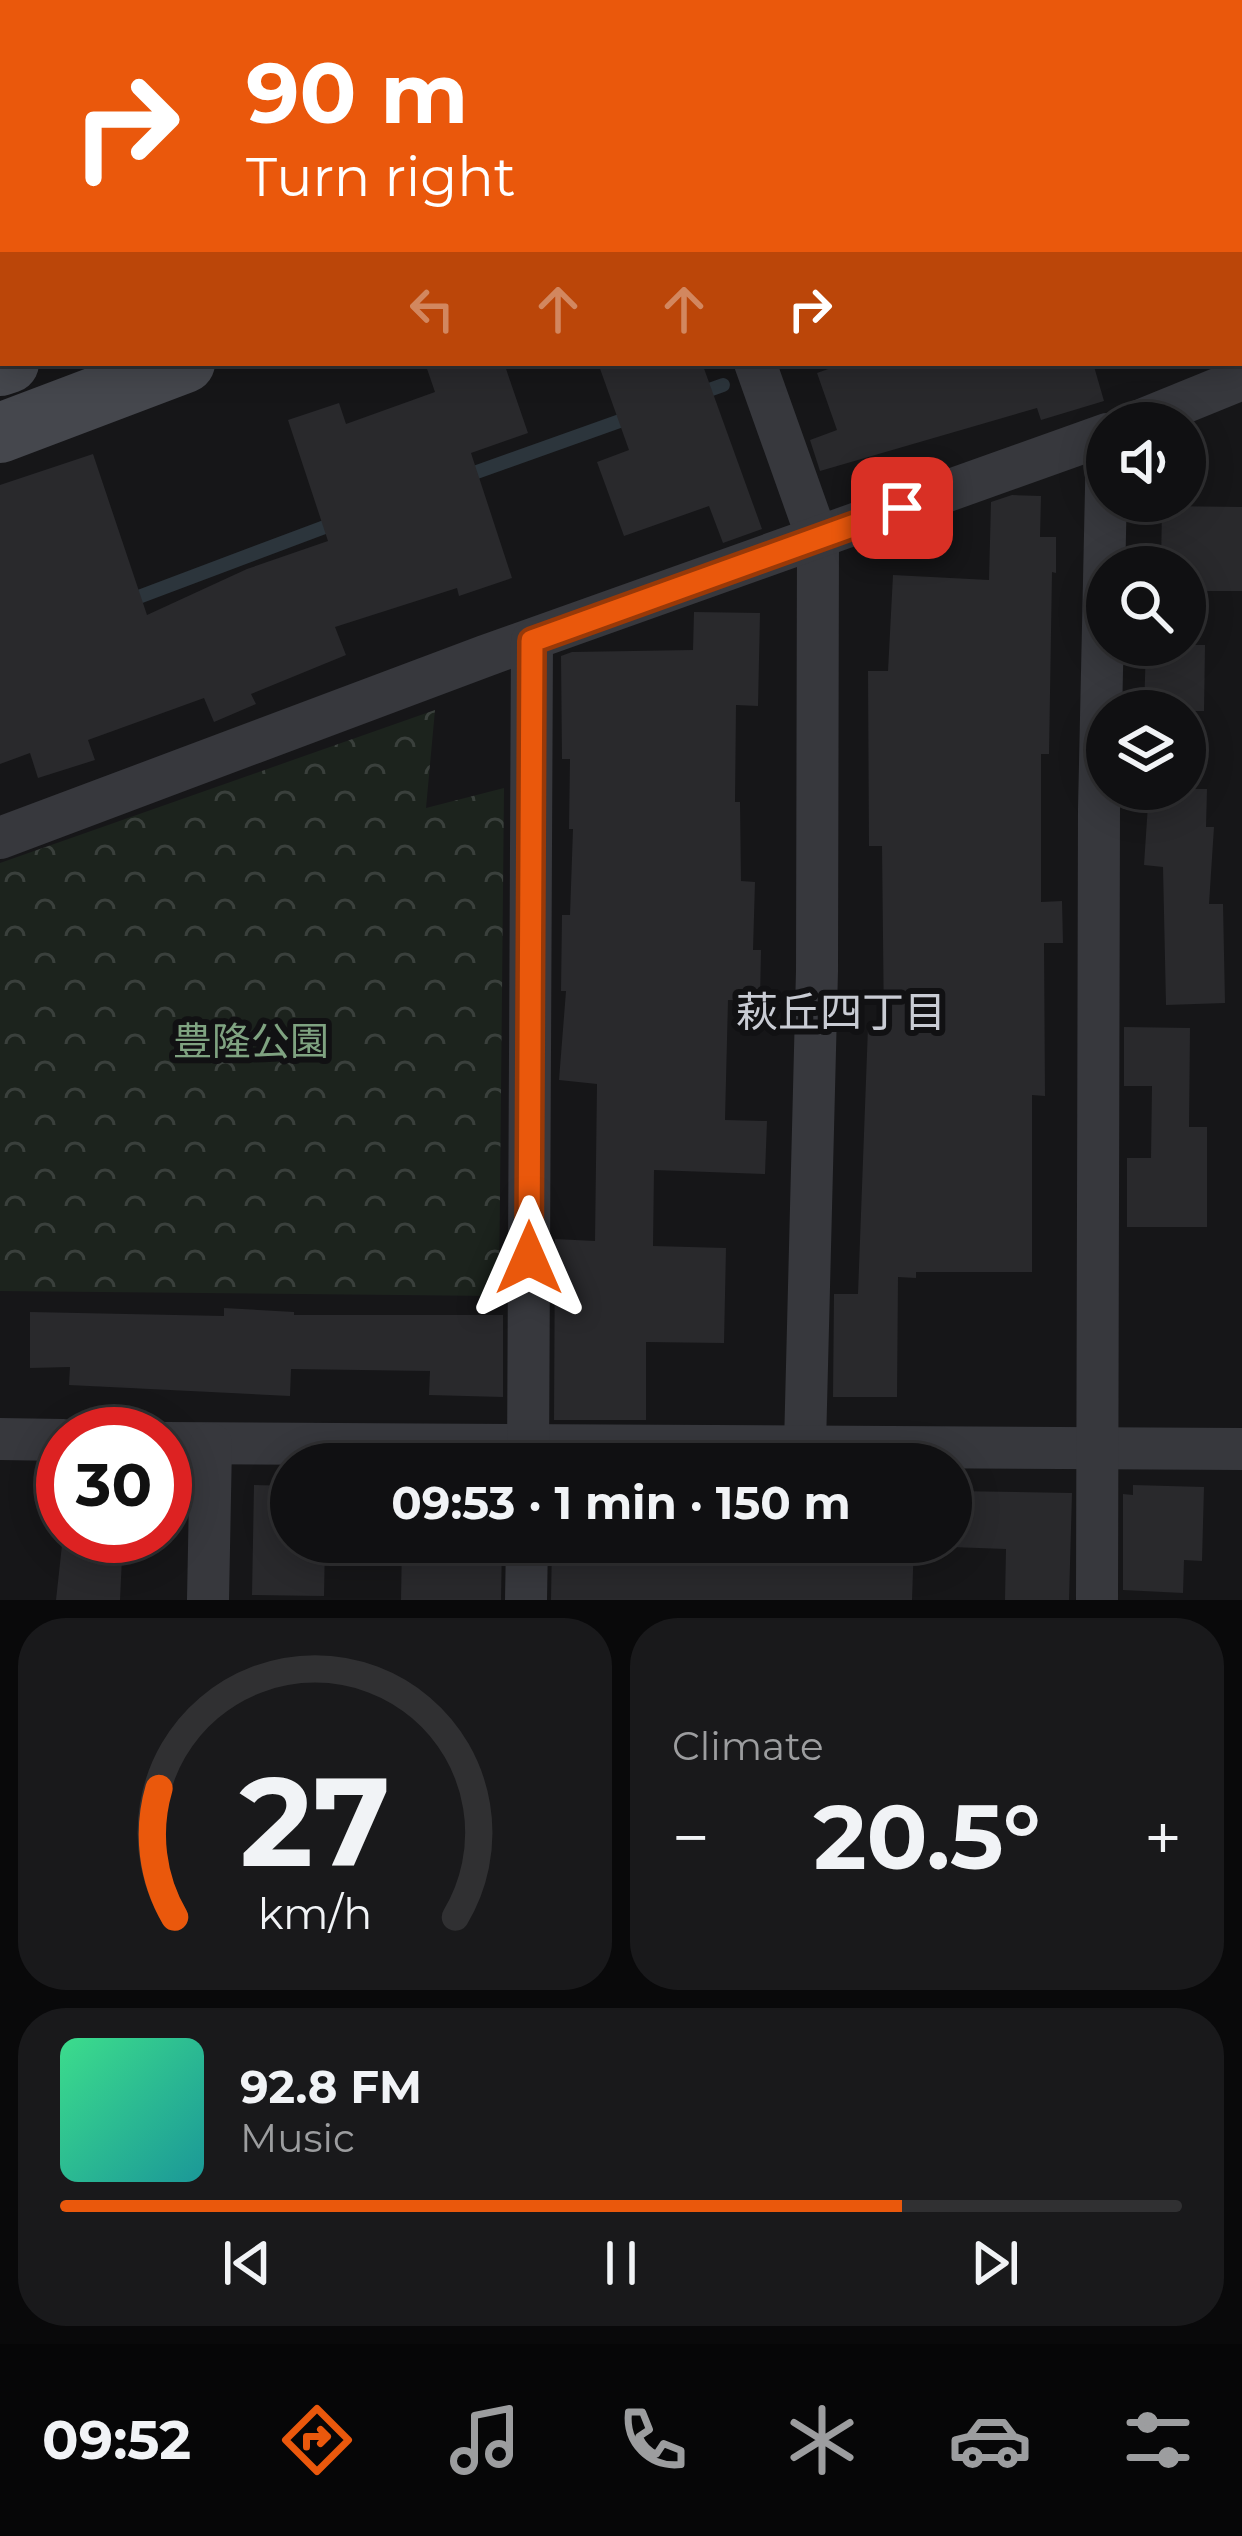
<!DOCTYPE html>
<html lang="en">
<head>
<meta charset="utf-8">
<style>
  body { margin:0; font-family:Montserrat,"Noto Sans JP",sans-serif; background:#19191b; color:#f1f3f6; height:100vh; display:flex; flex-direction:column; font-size:45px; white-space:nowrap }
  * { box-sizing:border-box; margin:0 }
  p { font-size:39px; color:#9c9d9f }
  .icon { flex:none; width:66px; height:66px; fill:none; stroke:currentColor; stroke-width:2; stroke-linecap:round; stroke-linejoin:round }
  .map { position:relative; height:1600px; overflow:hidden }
  .drawer { display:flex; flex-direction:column; gap:18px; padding:18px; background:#09090a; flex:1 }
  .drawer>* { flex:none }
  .top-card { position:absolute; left:0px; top:0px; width:1242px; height:366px; box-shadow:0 6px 30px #0003,0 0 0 3px #303032; background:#ea580c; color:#fff; overflow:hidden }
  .buttons { position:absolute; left:1086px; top:402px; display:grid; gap:24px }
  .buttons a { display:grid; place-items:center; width:120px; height:120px; border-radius:50%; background:#101012; box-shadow:0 6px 30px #0003,0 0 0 3px #303032; font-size:60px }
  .speed { position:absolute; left:36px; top:1407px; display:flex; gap:24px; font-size:60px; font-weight:700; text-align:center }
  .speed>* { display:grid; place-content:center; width:156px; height:156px; border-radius:50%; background:#101012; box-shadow:0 6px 30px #0003,0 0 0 3px #303032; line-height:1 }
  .speed .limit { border:18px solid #d22; background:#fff; color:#111 }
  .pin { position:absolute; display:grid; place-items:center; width:102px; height:102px; color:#fff; margin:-51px; border-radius:24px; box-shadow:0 6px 18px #0006 }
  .me { position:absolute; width:132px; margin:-66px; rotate:0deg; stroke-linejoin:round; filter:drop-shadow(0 0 9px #0008) }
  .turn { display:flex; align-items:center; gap:42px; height:252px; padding:0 48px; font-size:54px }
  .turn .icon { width:156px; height:156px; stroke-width:2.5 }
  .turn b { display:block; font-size:84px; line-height:102px }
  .lanes { display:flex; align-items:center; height:114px; padding:0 48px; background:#0003; justify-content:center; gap:60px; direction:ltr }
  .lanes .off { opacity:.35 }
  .big { font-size:90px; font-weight:700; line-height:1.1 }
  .drawer .card { flex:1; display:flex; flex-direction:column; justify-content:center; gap:18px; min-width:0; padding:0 42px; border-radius:48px; background:#19191b }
  .drawer .dial { align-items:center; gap:0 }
  .dial svg { height:312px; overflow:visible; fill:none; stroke:#303032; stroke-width:7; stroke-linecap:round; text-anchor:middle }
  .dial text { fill:#f1f3f6; stroke:none }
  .song { display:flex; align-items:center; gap:36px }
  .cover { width:144px; height:144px; border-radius:18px; background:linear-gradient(135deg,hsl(150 70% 55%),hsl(180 70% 35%)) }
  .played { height:12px; border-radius:6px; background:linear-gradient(90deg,#ea580c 75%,#303032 75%) }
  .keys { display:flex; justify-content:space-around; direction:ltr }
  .heat { display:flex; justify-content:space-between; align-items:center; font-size:66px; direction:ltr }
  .drawer .tiles { flex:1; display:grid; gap:18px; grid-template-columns:1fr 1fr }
  .card:last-child { grid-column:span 2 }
  .trip { position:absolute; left:270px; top:1443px; width:702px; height:120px; border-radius:60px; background:#101012; box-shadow:0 6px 30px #0003,0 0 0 3px #303032; font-weight:700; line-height:120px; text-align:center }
  .menu { display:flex; height:192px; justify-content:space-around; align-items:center; background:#060607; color:#9c9d9f }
  .menu .icon { width:84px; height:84px }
  .menu .active { color:#ea580c }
  .menu b { font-size:54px; color:#f1f3f6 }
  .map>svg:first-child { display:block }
  .park { fill:url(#park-crowns) }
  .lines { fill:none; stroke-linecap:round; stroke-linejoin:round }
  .stream { stroke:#2c353c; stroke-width:14 }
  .building { fill:#29292c }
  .street { stroke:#37383d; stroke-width:42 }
  .secondary { stroke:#45474d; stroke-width:60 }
  .route-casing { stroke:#983908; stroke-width:30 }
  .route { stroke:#ea580c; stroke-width:21 }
  .labels { text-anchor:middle; stroke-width:12; stroke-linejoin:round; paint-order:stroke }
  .park-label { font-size:39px; fill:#7fa381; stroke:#111113 }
  .neighbourhood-label { font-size:42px; fill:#c9ccd4; stroke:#111113 }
</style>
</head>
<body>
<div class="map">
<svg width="1242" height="1600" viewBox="0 0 1242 1600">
  <defs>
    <pattern id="park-crowns" width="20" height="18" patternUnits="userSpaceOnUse" patternTransform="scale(3)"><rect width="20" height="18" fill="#1c231d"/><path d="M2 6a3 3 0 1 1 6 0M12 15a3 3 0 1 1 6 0" fill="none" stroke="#3a403c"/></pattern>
  </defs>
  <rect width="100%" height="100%" fill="#161618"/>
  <!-- park -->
  <path class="park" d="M435,710L426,808L504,788L499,1296L0,1291V863Z"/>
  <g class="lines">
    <!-- stream -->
    <g class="stream">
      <path d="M1239,194L1242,193"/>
      <path d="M698,394L723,385"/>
      <path d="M460,478L631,417"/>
      <path d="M128,601L338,522"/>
    </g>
  </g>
  <!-- building -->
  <g class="building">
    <path d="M425,363H504L528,433L471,453L512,578L459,596L457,588L335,627L346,655L251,694L256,704L214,722L204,698L88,740L95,760L38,778L30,753L0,764V485L93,454L147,615L247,569L328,541L288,420L339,403L346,424L435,392Z"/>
    <path d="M598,363H702L762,529L723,543L709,506L624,536L597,462L629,450Z"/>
    <path d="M845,363H1093L1104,401L1041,420L1037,408L820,471L810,440L837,430L817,373Z"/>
    <path d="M1012,495L1041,496L1040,537H1056V573L1052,572L1049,754H1041V902L1062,901L1063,943H1044L1045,1096L1032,1095V1272H916V1278L898,1277L897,1397H833L834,1294H858L868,1027L884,1028L882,846H869L868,671H888L893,575L989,580L991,502Z"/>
    <path d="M1162,506L1242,507V591H1185V567H1161Z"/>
    <path d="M694,612L760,613L758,706L736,705L735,802H740L741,881L755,882L753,950H761L760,1000H728L725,1120L767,1121L765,1174L654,1170L653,1246L726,1248L724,1343L646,1342V1420H554L555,1239L595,1241L597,1084L559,1080L566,991H561L562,915H570L573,829H569L570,759H562L561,656L572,652L693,650Z"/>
    <path d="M1146,645H1205L1204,711H1144Z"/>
    <path d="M1149,789H1207L1206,827H1214L1209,904H1223L1225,1003L1166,1005L1163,867L1144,865Z"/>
    <path d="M1124,1027L1190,1028L1189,1127H1207V1227H1127V1158H1151L1152,1086H1124Z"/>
    <path d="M224,1308L294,1312V1315H503V1397L429,1395L430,1371L291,1369L290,1396L69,1385L70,1367L30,1368V1312L224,1316Z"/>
    <path d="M254,1485L291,1486V1542H325L324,1596L252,1595Z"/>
    <path d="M1133,1485L1204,1487L1202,1561L1184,1560L1183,1593L1123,1590V1494L1133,1495Z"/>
    <path d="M951,1491L1072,1493L1069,1600H1005L1006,1549L951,1547Z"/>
    <path d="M63,1536H123L120,1600H56Z"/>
    <path d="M402,1542H502L501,1600H401Z"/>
    <path d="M552,1542H777V1545L862,1547V1542H914L912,1600H551Z"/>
  </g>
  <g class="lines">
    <!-- street -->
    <g class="street">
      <path d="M593,3V0"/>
      <path d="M877,3L878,0"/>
      <path d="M0,93H3"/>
      <path d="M755,363L818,540L817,971L805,1445"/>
      <path d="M1134,423L1242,379"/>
      <path d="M0,838L485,656L1107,434"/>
      <path d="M0,1439L63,1440"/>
      <path d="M165,1443L1242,1449"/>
      <path d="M528,1464L532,641"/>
      <path d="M208,1600L211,1444"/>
      <path d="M526,1600L527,1542"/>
      <path d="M1097,1600L1099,809L1107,443"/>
    </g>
    <!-- secondary -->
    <g class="secondary">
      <path d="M999,3L1007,0"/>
      <path d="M1156,3L1164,0"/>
      <path d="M0,366L9,363"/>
      <path d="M0,433L185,363"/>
    </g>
  </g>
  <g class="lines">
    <defs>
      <path id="route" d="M529,1258L532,641L902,508"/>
    </defs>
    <!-- route casing -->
    <use href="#route" class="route-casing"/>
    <!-- route -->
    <use href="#route" class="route"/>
  </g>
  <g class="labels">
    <!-- park labels -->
    <g class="park-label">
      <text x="251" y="1055">豊隆公園</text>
    </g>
    <!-- neighbourhood labels -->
    <g class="neighbourhood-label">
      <text x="841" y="1027">萩丘四丁目</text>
    </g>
  </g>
</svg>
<div class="buttons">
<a><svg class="icon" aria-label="sound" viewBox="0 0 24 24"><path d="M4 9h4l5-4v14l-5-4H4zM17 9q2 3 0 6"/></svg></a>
<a><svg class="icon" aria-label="search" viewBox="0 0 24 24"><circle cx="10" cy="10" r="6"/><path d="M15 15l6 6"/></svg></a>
<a><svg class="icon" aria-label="layers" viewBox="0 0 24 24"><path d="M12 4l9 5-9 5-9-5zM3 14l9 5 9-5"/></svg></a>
</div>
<div class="speed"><div class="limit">30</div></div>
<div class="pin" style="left:902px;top:508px;background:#d93025"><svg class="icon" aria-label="arrive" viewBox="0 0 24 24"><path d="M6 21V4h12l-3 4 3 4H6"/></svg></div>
<svg class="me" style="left:529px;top:1258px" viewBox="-20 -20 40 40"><path d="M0-17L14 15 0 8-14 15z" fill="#ea580c" stroke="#fff" stroke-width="4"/></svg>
<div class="trip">09:53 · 1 min · 150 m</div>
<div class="top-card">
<div class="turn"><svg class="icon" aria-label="right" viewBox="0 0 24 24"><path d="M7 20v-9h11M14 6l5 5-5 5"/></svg><div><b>90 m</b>Turn right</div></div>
<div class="lanes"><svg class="icon off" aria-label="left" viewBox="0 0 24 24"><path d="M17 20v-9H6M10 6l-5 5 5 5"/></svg><svg class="icon off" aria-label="ahead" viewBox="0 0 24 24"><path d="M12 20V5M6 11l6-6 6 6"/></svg><svg class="icon off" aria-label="ahead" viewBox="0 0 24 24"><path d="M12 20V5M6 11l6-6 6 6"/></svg><svg class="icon" aria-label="right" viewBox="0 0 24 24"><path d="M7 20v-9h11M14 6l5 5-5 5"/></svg></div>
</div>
</div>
<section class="drawer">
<div class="tiles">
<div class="card dial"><svg viewBox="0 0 100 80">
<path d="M14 69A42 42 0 1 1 86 69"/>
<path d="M14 69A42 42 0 0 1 10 36" stroke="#ea580c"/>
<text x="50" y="56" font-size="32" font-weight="700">27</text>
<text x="50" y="72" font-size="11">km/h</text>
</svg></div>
<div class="card"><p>Climate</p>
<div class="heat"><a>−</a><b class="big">20.5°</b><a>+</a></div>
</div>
<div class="card">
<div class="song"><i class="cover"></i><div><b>92.8 FM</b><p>Music</p></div></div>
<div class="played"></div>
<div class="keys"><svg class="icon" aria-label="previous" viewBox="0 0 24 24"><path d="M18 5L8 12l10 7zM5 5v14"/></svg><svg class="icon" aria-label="pause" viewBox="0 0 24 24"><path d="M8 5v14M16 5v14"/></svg><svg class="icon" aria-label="next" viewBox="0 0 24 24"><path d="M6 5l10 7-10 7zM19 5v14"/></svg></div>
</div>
</div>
</section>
<nav class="menu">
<b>09:52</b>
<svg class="icon active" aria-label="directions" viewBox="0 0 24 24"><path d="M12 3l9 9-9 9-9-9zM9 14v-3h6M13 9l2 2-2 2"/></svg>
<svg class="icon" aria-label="music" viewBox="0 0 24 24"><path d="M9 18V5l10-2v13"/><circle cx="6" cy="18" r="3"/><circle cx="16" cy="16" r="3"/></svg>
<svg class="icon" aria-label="phone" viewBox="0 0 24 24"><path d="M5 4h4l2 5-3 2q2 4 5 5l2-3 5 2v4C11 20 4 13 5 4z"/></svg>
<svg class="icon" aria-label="climate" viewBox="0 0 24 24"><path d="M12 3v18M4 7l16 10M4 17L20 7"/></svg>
<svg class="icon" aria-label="car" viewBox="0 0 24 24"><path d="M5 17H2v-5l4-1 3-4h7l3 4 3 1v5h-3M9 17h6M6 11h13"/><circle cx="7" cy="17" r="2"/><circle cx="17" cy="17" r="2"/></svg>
<svg class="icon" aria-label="filters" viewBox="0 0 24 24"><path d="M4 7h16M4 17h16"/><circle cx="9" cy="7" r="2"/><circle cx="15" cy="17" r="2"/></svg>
</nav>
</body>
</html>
